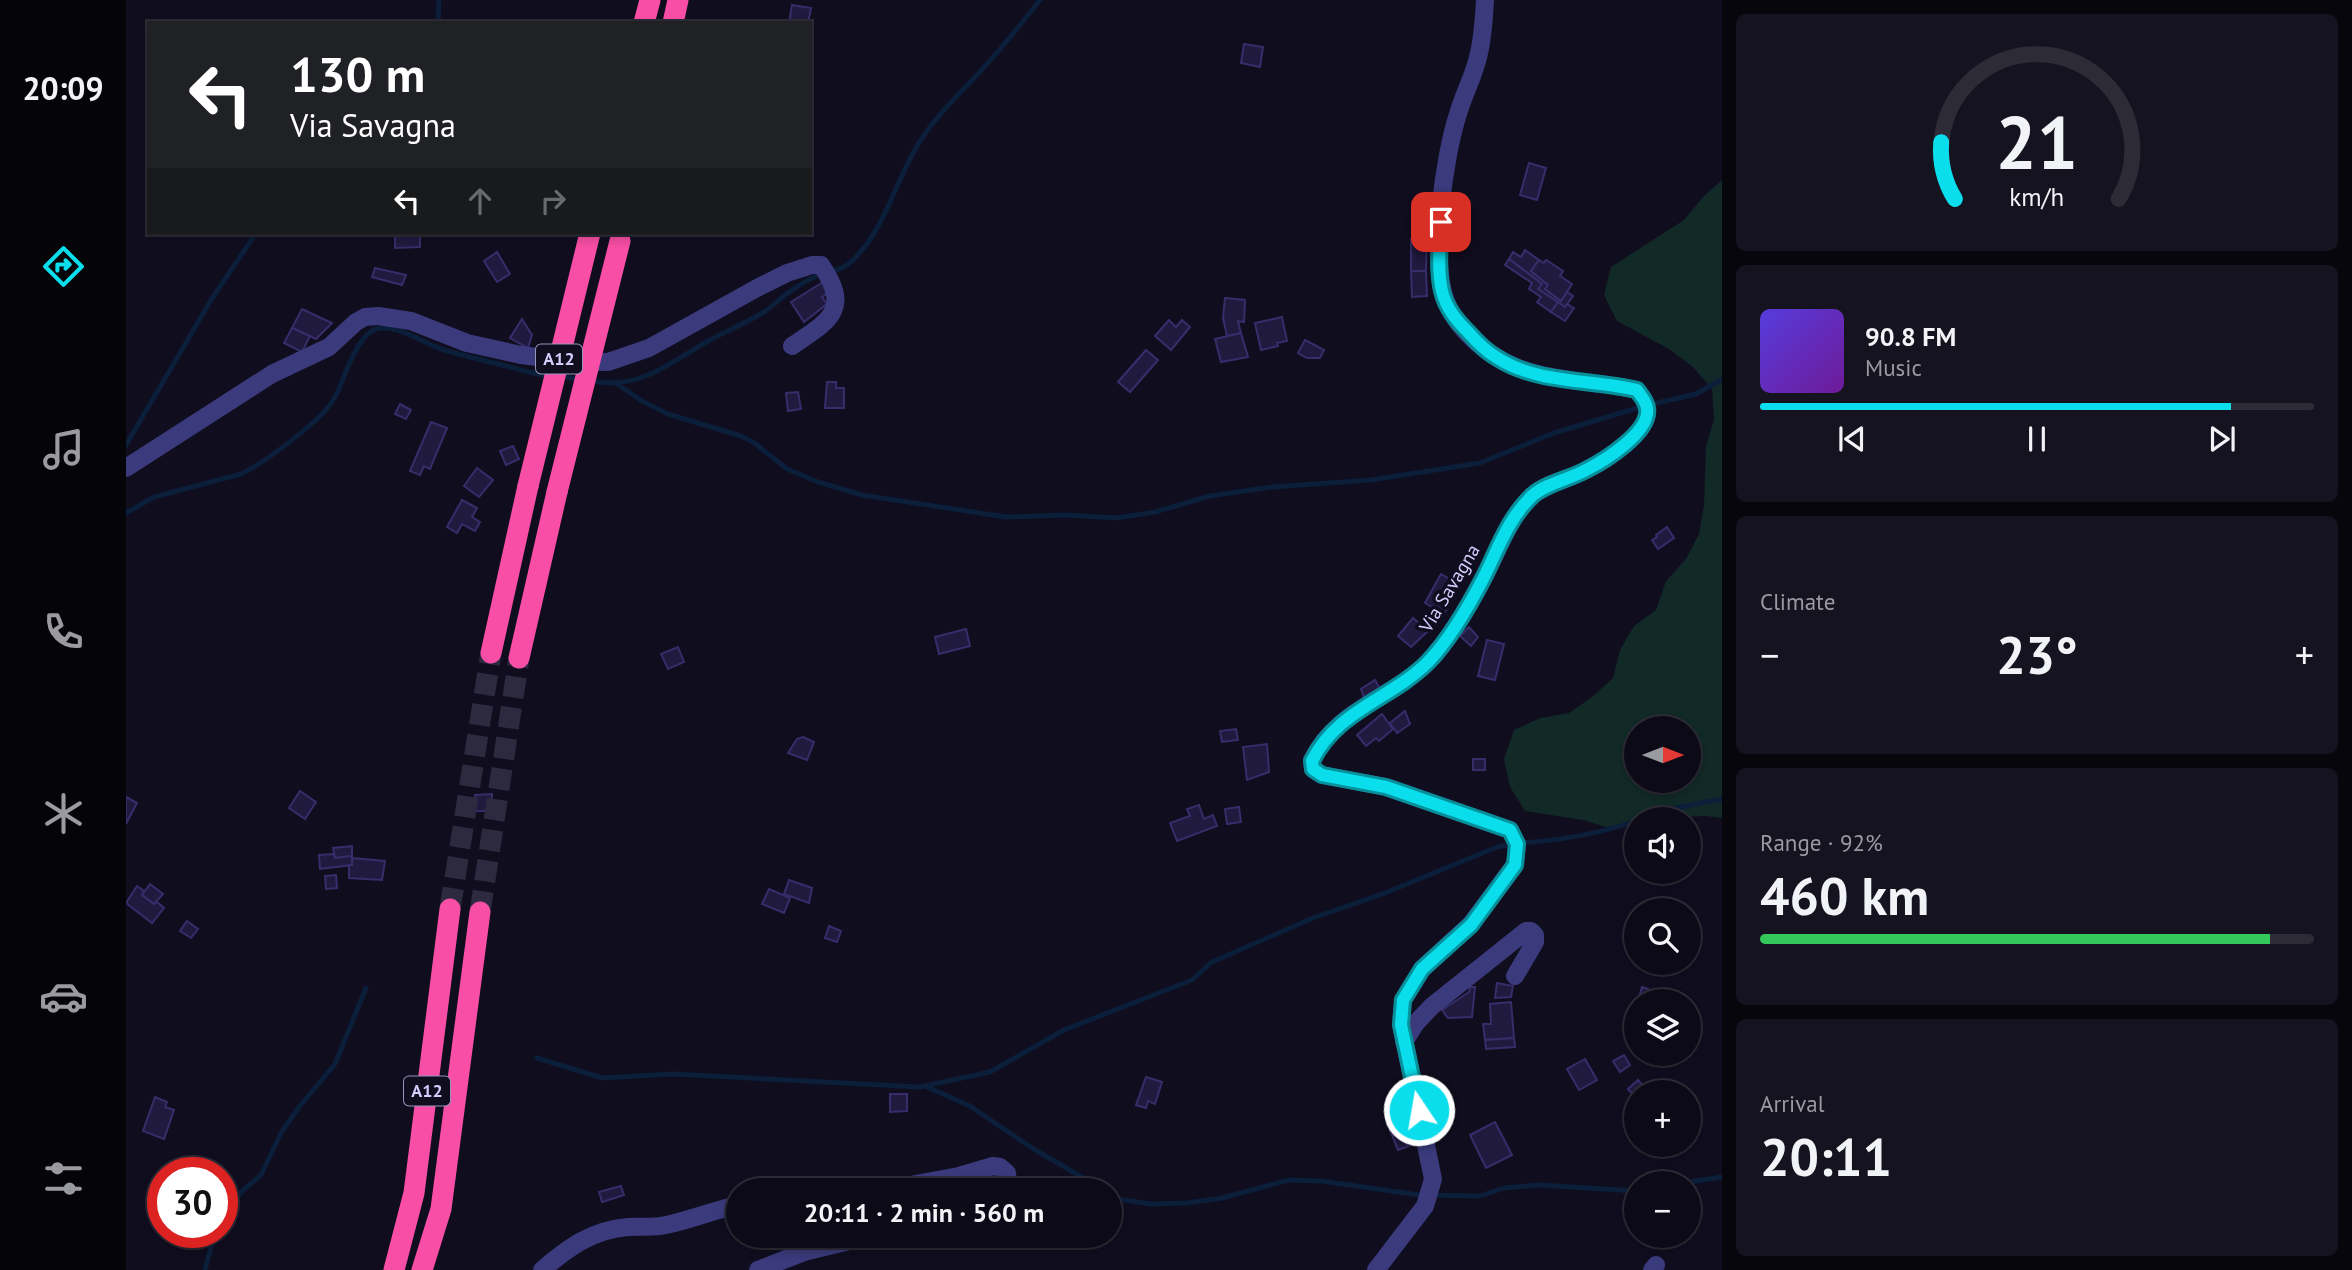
<!DOCTYPE html>
<html lang="en">
<head>
<meta charset="utf-8">
<style>
  body { margin:0; font-family:"PT Sans",sans-serif; background:#151320; color:#f1f3f6; height:100vh; display:flex; flex-direction:column; font-size:26px; white-space:nowrap }
  * { box-sizing:border-box; margin:0 }
  p { font-size:23px; color:#9a9aa1 }
  .icon { flex:none; width:38px; height:38px; fill:none; stroke:currentColor; stroke-width:2; stroke-linecap:round; stroke-linejoin:round }
  .map { position:relative; flex:1; overflow:hidden }
  .details { display:flex; flex-direction:column; gap:14px; padding:14px; background:#07060d; width:630px }
  .details>* { flex:none }
  .guide { position:absolute; left:21px; top:21px; width:665px; height:214px; border-radius:0px; box-shadow:0 4px 10px #0003,0 0 0 2px #2c2b36; background:#202124; color:#fff; overflow:hidden }
  .needle { width:46px; rotate:90deg }
  .tools { position:absolute; left:1498px; top:716px; display:grid; gap:14px }
  .tools a { display:grid; place-items:center; width:77px; height:77px; border-radius:50%; background:#0c0a17; box-shadow:0 4px 10px #0003,0 0 0 2px #2c2b36; font-size:35px }
  .speed { position:absolute; left:21px; top:1157px; display:flex; gap:14px; font-size:35px; font-weight:700; text-align:center }
  .speed>* { display:grid; place-content:center; width:91px; height:91px; border-radius:50%; background:#0c0a17; box-shadow:0 4px 10px #0003,0 0 0 2px #2c2b36; line-height:1 }
  .speed .limit { border:10px solid #d22; background:#fff; color:#111 }
  .pin { position:absolute; display:grid; place-items:center; width:60px; height:60px; color:#fff; margin:-30px; border-radius:14px; box-shadow:0 4px 10px #0006 }
  .me { position:absolute; width:77px; margin:-38px; rotate:348deg; stroke-linejoin:round; filter:drop-shadow(0 0 5px #0008) }
  .turn { display:flex; align-items:center; gap:24px; height:147px; padding:0 28px; font-size:32px }
  .turn .icon { width:91px; height:91px; stroke-width:2.5 }
  .turn b { display:block; font-size:49px; line-height:60px }
  .lanes { display:flex; align-items:center; height:66px; padding:0 28px; background:#0003; justify-content:center; gap:35px; direction:ltr }
  .lanes .off { opacity:.35 }
  .big { font-size:52px; font-weight:700; line-height:1.1 }
  .details .card { flex:1; display:flex; flex-direction:column; justify-content:center; gap:10px; min-width:0; padding:0 24px; border-radius:10px; background:#151320 }
  .details .dial { align-items:center; gap:0 }
  .dial svg { height:182px; overflow:visible; fill:none; stroke:#2c2b36; stroke-width:7; stroke-linecap:round; text-anchor:middle }
  .dial text { fill:#f1f3f6; stroke:none }
  .song { display:flex; align-items:center; gap:21px }
  .cover { width:84px; height:84px; border-radius:10px; background:linear-gradient(135deg,hsl(250 70% 55%),hsl(280 70% 35%)) }
  .played { height:7px; border-radius:4px; background:linear-gradient(90deg,#0adeec 85%,#2c2b36 85%) }
  .keys { display:flex; justify-content:space-around; direction:ltr }
  .heat { display:flex; justify-content:space-between; align-items:center; font-size:38px; direction:ltr }
  .charge { height:10px; border-radius:5px; background:linear-gradient(90deg,#34c759 92%,#2c2b36 0) }
  .trip { position:absolute; left:600px; top:1178px; width:396px; height:70px; border-radius:35px; background:#0c0a17; box-shadow:0 4px 10px #0003,0 0 0 2px #2c2b36; font-weight:700; line-height:70px; text-align:center }
  main { display:flex; flex:1; min-height:0 }
  .dock { display:flex; flex-direction:column; width:126px; justify-content:space-around; align-items:center; background:#050409; color:#9a9aa1 }
  .dock .icon { width:49px; height:49px }
  .dock .current { color:#0adeec }
  .dock b { font-size:32px; color:#f1f3f6 }
  .map>svg:first-child { display:block }
  .green { fill:#112927; fill-rule:evenodd }
  .lines { fill:none; stroke-linecap:round; stroke-linejoin:round }
  .stream { stroke:#0b1e3a; stroke-width:5 }
  .building { fill:#201a3f; stroke:#372d6a; stroke-width:2 }
  .highway-tunnel { stroke:#2d2a40; stroke-width:21; stroke-dasharray:21 10; stroke-linecap:butt }
  .minor { stroke:#3a3a7c; stroke-width:18 }
  .highway { stroke:#f84ea5; stroke-width:21 }
  .highway-bridge { stroke:#f84ea5; stroke-width:21 }
  .route-casing { stroke:#069099; stroke-width:18 }
  .route { stroke:#0adeec; stroke-width:12 }
  .labels { text-anchor:middle; stroke-width:7; stroke-linejoin:round; paint-order:stroke }
  .shield { fill:#100d1f; stroke:#9793ba; stroke-width:2 }
  .shield-label { font-size:18px; font-weight:bold; fill:#d1cdfd }
  .street-label { font-size:19px; fill:#d1cdfd; stroke:#100d1f }
</style>
</head>
<body>
<main>
<nav class="dock">
<b>20:09</b>
<svg class="icon current" aria-label="directions" viewBox="0 0 24 24"><path d="M12 3l9 9-9 9-9-9zM9 14v-3h6M13 9l2 2-2 2"/></svg>
<svg class="icon" aria-label="music" viewBox="0 0 24 24"><path d="M9 18V5l10-2v13"/><circle cx="6" cy="18" r="3"/><circle cx="16" cy="16" r="3"/></svg>
<svg class="icon" aria-label="phone" viewBox="0 0 24 24"><path d="M5 4h4l2 5-3 2q2 4 5 5l2-3 5 2v4C11 20 4 13 5 4z"/></svg>
<svg class="icon" aria-label="climate" viewBox="0 0 24 24"><path d="M12 3v18M4 7l16 10M4 17L20 7"/></svg>
<svg class="icon" aria-label="car" viewBox="0 0 24 24"><path d="M5 17H2v-5l4-1 3-4h7l3 4 3 1v5h-3M9 17h6M6 11h13"/><circle cx="7" cy="17" r="2"/><circle cx="17" cy="17" r="2"/></svg>
<svg class="icon" aria-label="filters" viewBox="0 0 24 24"><path d="M4 7h16M4 17h16"/><circle cx="9" cy="7" r="2"/><circle cx="15" cy="17" r="2"/></svg>
</nav>
<div class="map">
<svg width="1596" height="1270" viewBox="0 0 1596 1270">
  <rect width="100%" height="100%" fill="#100d1f"/>
  <!-- green -->
  <path class="green" d="M1596,180V818L1580,816L1510,819V824L1486,829L1457,820L1399,811L1384,787L1378,759L1388,730L1414,718L1443,713L1466,697L1487,678L1494,650L1508,626L1530,610L1540,581L1560,559L1573,534L1578,505L1580,447L1588,419L1586,389L1567,367L1543,349L1491,321L1478,295L1485,267L1558,220L1577,197ZM1510,728H1563V780H1510Z"/>
  <g class="lines">
    <!-- stream -->
    <g class="stream">
      <path d="M312,23L313,0"/>
      <path d="M434,376L455,380"/>
      <path d="M465,381C514,390 542,364 582,341C601,331 620,323 638,312C649,305 657,295 668,289C675,284 683,279 691,276C706,271 718,270 729,258C762,224 770,177 796,138C814,111 838,90 859,66C879,45 896,22 914,0"/>
      <path d="M491,384L516,401L542,414L615,436L627,442L661,469L692,482L736,495L880,517L939,515L990,518L1029,512L1084,496L1146,487L1245,480L1354,463L1428,433L1518,406L1570,394L1596,379"/>
      <path d="M0,445L85,300L130,233"/>
      <path d="M0,513L28,497L115,474C138,463 198,419 209,397C219,379 231,329 255,328C275,327 296,342 315,349C334,355 353,359 372,364C390,368 406,374 424,376"/>
      <path d="M1517,819L1554,807L1596,799"/>
      <path d="M1395,843C1435,840 1473,834 1510,821"/>
      <path d="M411,1058L476,1078L548,1074L794,1087L864,1072L938,1030L1066,980L1086,962L1187,918L1259,893L1371,847L1385,844"/>
      <path d="M799,1086L844,1106L906,1148L978,1190"/>
      <path d="M1557,1183L1596,1177"/>
      <path d="M984,1194L992,1199L1025,1204L1061,1203L1096,1198L1163,1180L1195,1181L1293,1195L1354,1196L1378,1188L1413,1185L1510,1191"/>
      <path d="M96,1223L115,1192L135,1175L155,1133L173,1107L209,1064L240,988"/>
      <path d="M79,1270L85,1247L92,1232"/>
    </g>
  </g>
  <!-- building -->
  <g class="building">
    <path d="M666,5L685,8L682,23H663Z"/>
    <path d="M1118,44L1137,47L1134,67L1115,63Z"/>
    <path d="M1403,163L1420,168L1411,200L1394,195Z"/>
    <path d="M269,233H294V247L269,248Z"/>
    <path d="M1285,239H1301L1300,271H1285Z"/>
    <path d="M1399,250L1413,260L1405,271L1422,285L1419,289L1435,301L1441,292L1447,296L1439,307L1412,289L1416,284L1383,259L1387,252L1395,257Z"/>
    <path d="M371,252L384,274L371,282L358,261Z"/>
    <path d="M1383,259L1416,284L1412,289L1432,302L1425,312L1411,302L1415,297L1403,289L1406,283L1379,265Z"/>
    <path d="M1413,260L1418,263L1420,260L1437,271L1434,276L1446,284L1435,301L1419,289L1422,285L1405,271Z"/>
    <path d="M249,268L280,275L276,285L246,277Z"/>
    <path d="M1285,271H1300L1301,296L1286,297Z"/>
    <path d="M697,282L704,292L696,297L701,304L678,322L665,302Z"/>
    <path d="M1099,298L1119,300L1118,322L1112,321L1115,333L1101,336L1097,318Z"/>
    <path d="M1432,302L1439,307L1441,304L1448,308L1439,321L1425,312Z"/>
    <path d="M176,309L206,323L190,339L166,328Z"/>
    <path d="M1156,317L1161,341L1151,343L1152,346L1135,350L1129,323Z"/>
    <path d="M396,319L406,335L402,348L384,338Z"/>
    <path d="M1043,320L1050,327L1056,320L1064,327L1045,350L1029,336Z"/>
    <path d="M166,328L184,336L176,352L158,343Z"/>
    <path d="M1115,333L1122,357L1095,362L1089,339Z"/>
    <path d="M1179,340L1198,350L1194,358H1181L1172,353Z"/>
    <path d="M1020,350L1032,360L1004,392L992,382Z"/>
    <path d="M701,382H710V388H718V408H699Z"/>
    <path d="M672,392L675,409L662,411L660,393Z"/>
    <path d="M274,404L285,410L280,419L269,414Z"/>
    <path d="M305,422L321,428L304,469L298,466L294,475L284,471Z"/>
    <path d="M387,446L393,459L380,465L374,451Z"/>
    <path d="M351,468L367,480L353,497L338,486Z"/>
    <path d="M336,500L351,508L346,517L354,522L349,531L336,524L331,533L321,527Z"/>
    <path d="M1541,527L1548,538L1532,549L1526,540L1531,537L1530,535Z"/>
    <path d="M1315,574L1334,585L1318,614L1299,603Z"/>
    <path d="M1287,618L1302,631L1285,647L1272,636Z"/>
    <path d="M1343,627L1352,637L1345,646L1334,636Z"/>
    <path d="M840,629L844,646L813,654L809,637Z"/>
    <path d="M1361,640L1378,644L1369,680L1352,676Z"/>
    <path d="M552,647L558,662L542,669L535,654Z"/>
    <path d="M1249,680L1254,689L1239,700L1235,689Z"/>
    <path d="M1279,711L1284,724L1271,733L1264,723Z"/>
    <path d="M1256,714L1267,729L1253,741L1250,738L1240,746L1231,735Z"/>
    <path d="M1110,729L1112,740L1096,742L1094,731Z"/>
    <path d="M677,737L688,742L681,760L662,753L671,739Z"/>
    <path d="M1141,744L1143,772L1121,780L1117,747Z"/>
    <rect x="1347" y="759" width="12" height="11"/>
    <path d="M174,791L190,802L179,819L163,808Z"/>
    <path d="M366,794V811H349V795Z"/>
    <path d="M0,797L11,803L0,824Z"/>
    <path d="M1073,805L1078,819L1087,815L1091,826L1051,841L1044,823L1064,816L1061,809Z"/>
    <path d="M1113,807L1115,822L1101,824L1099,809Z"/>
    <path d="M226,846V857L209,858L207,848Z"/>
    <path d="M208,854L209,858L224,856L226,858V865L194,869L193,855Z"/>
    <path d="M226,858L259,861L256,880L223,878V865H226Z"/>
    <path d="M210,875L211,888L200,889L199,876Z"/>
    <path d="M663,880L686,888L683,903L658,894Z"/>
    <path d="M24,884L37,894L28,904L16,895Z"/>
    <path d="M11,886L18,891L16,895L28,904L31,902L38,908L26,923L0,903Z"/>
    <path d="M643,889L664,898L658,913L636,904Z"/>
    <path d="M61,921L72,929L65,938L54,931Z"/>
    <path d="M703,926L715,931L711,942L699,938Z"/>
    <path d="M1371,983L1387,986L1385,997L1369,998Z"/>
    <path d="M1344,987H1349L1346,1017L1322,1018L1316,1010L1343,992Z"/>
    <path d="M1516,987L1522,989L1521,996L1529,998L1528,1001H1512Z"/>
    <path d="M1385,1002L1388,1038L1359,1040L1357,1024H1365L1364,1004Z"/>
    <path d="M1388,1038L1389,1047L1360,1049L1359,1040Z"/>
    <path d="M1498,1055L1504,1065L1494,1072L1487,1061Z"/>
    <path d="M1459,1059L1471,1080L1453,1090L1441,1069Z"/>
    <path d="M1020,1077L1036,1082L1029,1104L1022,1101L1020,1108L1010,1105Z"/>
    <path d="M1512,1080L1520,1089L1510,1092V1098L1502,1089Z"/>
    <path d="M764,1094H781V1111L764,1112Z"/>
    <path d="M29,1097L41,1102L39,1107L48,1110L38,1139L17,1131Z"/>
    <path d="M1286,1112L1292,1129L1286,1132L1291,1143L1272,1150L1261,1123Z"/>
    <path d="M1369,1122L1386,1155L1360,1168L1344,1135Z"/>
    <path d="M495,1186L498,1195L476,1202L473,1192Z"/>
  </g>
  <g class="lines">
    <!-- highway-tunnel -->
    <g class="highway-tunnel">
      <path d="M324,909L365,653"/>
      <path d="M354,912L393,658"/>
    </g>
    <!-- minor -->
    <g class="minor">
      <path d="M0,468L146,374L203,347L230,322L239,317L252,316L285,321L341,343L395,355L443,361L482,362L523,348L631,288L661,273L686,265H695C726,310 703,321 666,346"/>
      <path d="M1278,1042L1290,1023L1306,1006L1400,931H1405L1409,935V942L1389,976"/>
      <path d="M757,1190L833,1176L867,1166L874,1167L881,1173L882,1181L875,1190"/>
      <path d="M416,1270C443,1247 466,1230 502,1227C514,1226 527,1228 540,1225C565,1220 588,1210 612,1205"/>
      <path d="M632,1270L678,1252L744,1236"/>
      <path d="M1250,1270L1299,1206L1307,1179L1275,1025L1277,1000L1296,969L1345,924L1389,865L1391,844L1384,830L1260,787L1196,775L1187,769L1186,760C1210,710 1265,699 1302,662C1325,638 1343,606 1358,577C1373,549 1383,517 1407,495C1421,483 1444,479 1460,470C1478,461 1525,432 1521,408C1520,401 1515,396 1511,390C1471,381 1428,382 1390,367C1363,357 1332,330 1321,304C1303,261 1318,157 1332,114C1338,93 1349,74 1353,53C1357,36 1358,17 1359,0"/>
      <path d="M1526,1270L1530,1265"/>
    </g>
    <!-- highway -->
    <g class="highway">
      <path d="M518,23L524,0"/>
      <path d="M547,23L552,0"/>
      <path d="M365,653L402,486"/>
      <path d="M393,658L431,492"/>
      <path d="M268,1270L288,1193L324,909"/>
      <path d="M296,1270L315,1209L354,912"/>
    </g>
    <!-- highway-bridge -->
    <g class="highway-bridge">
      <path d="M402,486L464,233"/>
      <path d="M431,492L494,241"/>
    </g>
  </g>
  <g class="lines">
    <defs>
      <path id="route" d="M1293,1110L1275,1025L1277,1000L1296,969L1345,925L1389,865L1391,844L1384,830L1260,787L1196,775L1187,769L1186,761C1211,710 1265,699 1302,662C1324,639 1343,606 1358,577C1372,549 1383,517 1407,495C1421,483 1444,479 1460,470C1478,461 1525,432 1521,408C1520,401 1515,396 1511,390C1465,379 1410,384 1370,357C1359,351 1350,341 1342,332C1330,320 1320,308 1316,291C1311,269 1314,244 1315,222"/>
    </defs>
    <!-- route casing -->
    <use href="#route" class="route-casing"/>
    <!-- route -->
    <use href="#route" class="route"/>
  </g>
  <g class="labels">
    <!-- shield labels -->
    <g class="shield">
      <rect x="410" y="344.5" width="46" height="29" rx="5"/>
      <rect x="278" y="1076.5" width="46" height="29" rx="5"/>
    </g>
    <g class="shield-label">
      <text x="433" y="365">A12</text>
      <text x="301" y="1097">A12</text>
    </g>
    <!-- street labels -->
    <g class="street-label">
      <text transform="translate(1323 588) rotate(-59)" y="7">Via Savagna</text>
    </g>
  </g>
</svg>
<div class="tools">
<a><svg class="needle" viewBox="-14 -14 28 28"><path d="M0-13l5 13h-10z" fill="#e53935"/><path d="M0 13l5-13h-10z" fill="#9a9aa1"/></svg></a>
<a><svg class="icon" aria-label="sound" viewBox="0 0 24 24"><path d="M4 9h4l5-4v14l-5-4H4zM17 9q2 3 0 6"/></svg></a>
<a><svg class="icon" aria-label="search" viewBox="0 0 24 24"><circle cx="10" cy="10" r="6"/><path d="M15 15l6 6"/></svg></a>
<a><svg class="icon" aria-label="layers" viewBox="0 0 24 24"><path d="M12 4l9 5-9 5-9-5zM3 14l9 5 9-5"/></svg></a>
<a>+</a>
<a>−</a>
</div>
<div class="speed"><div class="limit">30</div></div>
<div class="pin" style="left:1315px;top:222px;background:#d93025"><svg class="icon" aria-label="arrive" viewBox="0 0 24 24"><path d="M6 21V4h12l-3 4 3 4H6"/></svg></div>
<svg class="me" style="left:1293px;top:1110px" viewBox="-20 -20 40 40"><circle r="17" fill="#0adeec" stroke="#fff" stroke-width="3"/><path d="M0-11L8 9 0 5-8 9z" fill="#fff"/></svg>
<div class="trip">20:11 · 2 min · 560 m</div>
<div class="guide">
<div class="turn"><svg class="icon" aria-label="left" viewBox="0 0 24 24"><path d="M17 20v-9H6M10 6l-5 5 5 5"/></svg><div><b>130 m</b>Via Savagna</div></div>
<div class="lanes"><svg class="icon" aria-label="left" viewBox="0 0 24 24"><path d="M17 20v-9H6M10 6l-5 5 5 5"/></svg><svg class="icon off" aria-label="ahead" viewBox="0 0 24 24"><path d="M12 20V5M6 11l6-6 6 6"/></svg><svg class="icon off" aria-label="right" viewBox="0 0 24 24"><path d="M7 20v-9h11M14 6l5 5-5 5"/></svg></div>
</div>
</div>
<section class="details">
<div class="card dial"><svg viewBox="0 0 100 80">
<path d="M14 69A42 42 0 1 1 86 69"/>
<path d="M14 69A42 42 0 0 1 8 44" stroke="#0adeec"/>
<text x="50" y="56" font-size="32" font-weight="700">21</text>
<text x="50" y="72" font-size="11">km/h</text>
</svg></div>
<div class="card">
<div class="song"><i class="cover"></i><div><b>90.8 FM</b><p>Music</p></div></div>
<div class="played"></div>
<div class="keys"><svg class="icon" aria-label="previous" viewBox="0 0 24 24"><path d="M18 5L8 12l10 7zM5 5v14"/></svg><svg class="icon" aria-label="pause" viewBox="0 0 24 24"><path d="M8 5v14M16 5v14"/></svg><svg class="icon" aria-label="next" viewBox="0 0 24 24"><path d="M6 5l10 7-10 7zM19 5v14"/></svg></div>
</div>
<div class="card"><p>Climate</p>
<div class="heat"><a>−</a><b class="big">23°</b><a>+</a></div>
</div>
<div class="card"><p>Range · 92%</p><b class="big">460 km</b><div class="charge"></div></div>
<div class="card"><p>Arrival</p><b class="big">20:11</b></div>
</section>
</main>
</body>
</html>
